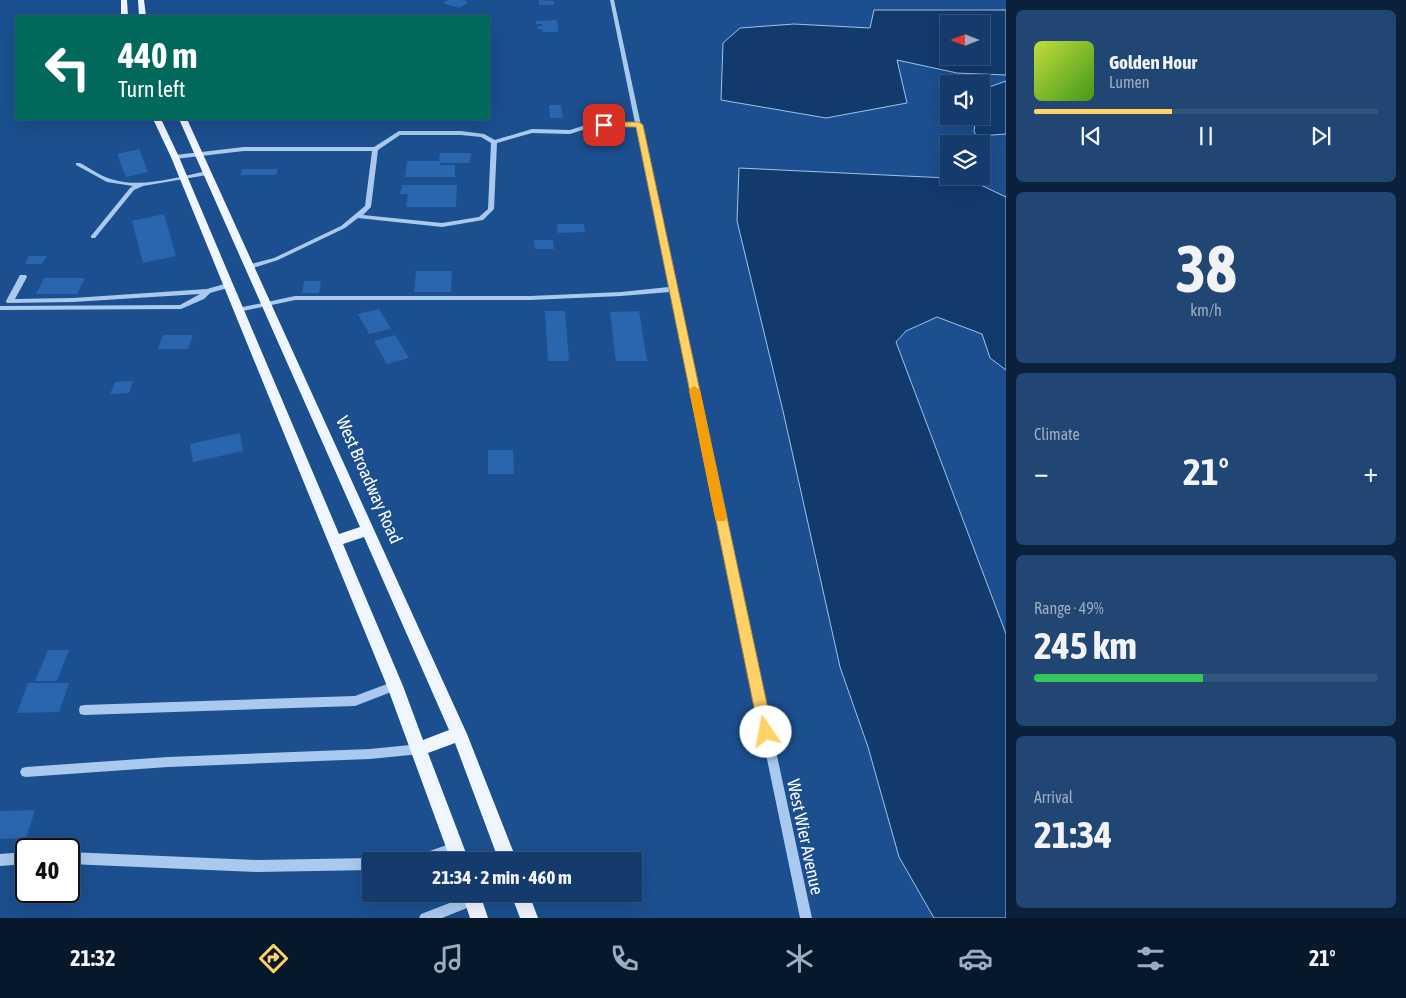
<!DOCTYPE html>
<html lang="en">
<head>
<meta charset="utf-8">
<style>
  body { margin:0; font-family:"Asap Condensed",sans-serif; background:#214673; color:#f1f3f6; height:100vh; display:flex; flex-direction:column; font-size:19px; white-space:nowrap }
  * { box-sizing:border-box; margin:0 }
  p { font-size:16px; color:#9dadc1 }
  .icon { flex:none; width:28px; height:28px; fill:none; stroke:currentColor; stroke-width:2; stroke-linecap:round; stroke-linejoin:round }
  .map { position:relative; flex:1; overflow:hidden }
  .drawer { display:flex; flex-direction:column; gap:10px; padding:10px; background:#0b203b; width:400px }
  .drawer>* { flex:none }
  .hud { position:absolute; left:15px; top:15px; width:475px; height:105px; border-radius:0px; box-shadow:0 5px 20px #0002,0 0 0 1px #33557e; background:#00695c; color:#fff; overflow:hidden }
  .needle { width:32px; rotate:270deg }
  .controls { position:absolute; left:940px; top:15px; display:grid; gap:10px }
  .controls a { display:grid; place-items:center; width:50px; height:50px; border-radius:0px; background:#143b6b; box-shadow:0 5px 20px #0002,0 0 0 1px #33557e; font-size:25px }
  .speed { position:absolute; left:15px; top:838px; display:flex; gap:10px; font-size:25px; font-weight:700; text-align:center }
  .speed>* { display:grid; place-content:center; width:65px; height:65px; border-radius:50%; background:#143b6b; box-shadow:0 5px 20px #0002,0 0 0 1px #33557e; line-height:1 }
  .speed .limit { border:2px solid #111; border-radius:8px; background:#fff; color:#111 }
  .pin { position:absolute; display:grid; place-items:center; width:42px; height:42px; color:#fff; margin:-21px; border-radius:10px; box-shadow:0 2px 8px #0006 }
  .me { position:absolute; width:55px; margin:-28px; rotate:348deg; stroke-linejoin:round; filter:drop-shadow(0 0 4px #0008) }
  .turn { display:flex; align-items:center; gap:18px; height:105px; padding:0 20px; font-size:22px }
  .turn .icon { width:65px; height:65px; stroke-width:2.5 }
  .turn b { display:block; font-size:35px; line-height:42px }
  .big { font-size:38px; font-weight:700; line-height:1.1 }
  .drawer .card { flex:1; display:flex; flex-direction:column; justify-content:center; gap:8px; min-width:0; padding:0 18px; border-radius:8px; background:#214673 }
  .drawer .dial { align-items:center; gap:0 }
  .dial b { font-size:65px; line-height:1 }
  .song { display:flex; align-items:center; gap:15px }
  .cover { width:60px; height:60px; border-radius:8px; background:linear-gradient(135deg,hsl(70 70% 55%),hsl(100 70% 35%)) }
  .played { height:5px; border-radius:2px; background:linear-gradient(90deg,#ffd166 40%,#33557e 40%) }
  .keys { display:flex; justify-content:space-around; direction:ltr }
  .heat { display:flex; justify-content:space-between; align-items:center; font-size:28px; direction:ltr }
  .charge { height:8px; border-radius:4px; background:linear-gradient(90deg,#34c759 49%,#33557e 0) }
  .trip { position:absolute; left:362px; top:852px; width:280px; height:50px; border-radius:0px; background:#143b6b; box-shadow:0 5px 20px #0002,0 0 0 1px #33557e; font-weight:700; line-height:50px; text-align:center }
  .tabs { display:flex; height:80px; justify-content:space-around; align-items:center; background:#08182b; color:#9dadc1 }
  .tabs .icon { width:35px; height:35px }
  .tabs .on { color:#ffd166 }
  .tabs b { font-size:22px; color:#f1f3f6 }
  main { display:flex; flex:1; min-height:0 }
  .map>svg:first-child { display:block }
  .water { fill:#123a6d; stroke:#9cc4f0; fill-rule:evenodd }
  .building { fill:#2a66ad }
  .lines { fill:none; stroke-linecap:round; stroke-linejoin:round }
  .minor { fill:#a9c9ee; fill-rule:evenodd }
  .major { fill:#f0f6ff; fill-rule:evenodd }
  .route { fill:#ffd166; stroke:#a68842 }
  .slow { fill:#f59e0b }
  .labels { text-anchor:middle; stroke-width:5; stroke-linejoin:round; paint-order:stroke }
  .street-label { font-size:18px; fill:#fff; stroke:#1b4f8f }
</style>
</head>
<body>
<main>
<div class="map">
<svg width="1006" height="918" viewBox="0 0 1006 918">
  <rect width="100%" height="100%" fill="#1b4f8f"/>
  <!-- water -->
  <g class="water">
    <path d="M874,10H1006V75L957,73L897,60L907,103L826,118L721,100L723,43L740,28L794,24L870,28ZM949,24H981V56H949Z"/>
    <path d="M1006,81V134L978,136L974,132L975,123L960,116H981V90Z"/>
    <path d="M739,168L968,179L1006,197V370L990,358L982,334L937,317L906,331L896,342L1006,634V918H934L899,857L868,747L840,667L783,411L737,221Z"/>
  </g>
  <!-- building -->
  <g class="building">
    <path d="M448,0H467L465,1L468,3L459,8L442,3Z"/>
    <path d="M539,0L554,1V5H539Z"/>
    <path d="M557,20L558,32H542V29H538L537,26H542V24H536V21Z"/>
    <path d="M549,105H561L563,118H550Z"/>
    <path d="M139,149L148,172L126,177L117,154Z"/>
    <path d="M440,153H471L470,163H440V165H455V177H405L407,161H439Z"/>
    <path d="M242,169H278L276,175H240Z"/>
    <path d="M402,185H457L456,207H406L408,194H400Z"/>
    <path d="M164,214L176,256L143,263L132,221Z"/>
    <path d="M557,224H584L585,232L558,233Z"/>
    <path d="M534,240H553L554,249H535Z"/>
    <path d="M29,256H47L42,264H25Z"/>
    <path d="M416,271H452L451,292H414Z"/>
    <path d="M44,278H85L77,294H36Z"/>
    <path d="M304,281H321L319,293H302Z"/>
    <path d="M379,309L391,329L369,334L358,314Z"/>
    <path d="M545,311H565L569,361H548Z"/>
    <path d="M639,311L647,361H616L610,312Z"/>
    <path d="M163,335H193L188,349H158Z"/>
    <path d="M395,335L409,358L387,364L374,341Z"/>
    <path d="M133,381L129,393L110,394L115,382Z"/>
    <path d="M240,433L243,451L193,462L190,444Z"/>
    <path d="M488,450H513L514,474H488Z"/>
    <path d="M48,650H69L57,681H35Z"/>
    <path d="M28,683H69L59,712L17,713Z"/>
    <path d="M35,810L26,838L0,839V811Z"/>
  </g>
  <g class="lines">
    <!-- minor -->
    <g class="minor">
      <path d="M610,0H614L812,918H800L670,292L621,296L530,300H295L238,312L234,310L238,308L295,296H530L621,292L669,287L636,127H592L570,134L532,133L497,143L494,209L483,220L442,227L358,218L345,228L278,260L250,269L246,267L247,265L274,258L341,226L365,206L372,151H244L175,159L172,157L175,155L244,147H374L399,131H461L484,134L495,140L532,129L570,130L592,123H635ZM400,135H461L481,137L491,143L488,209L479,217L442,223L363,215L371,207L378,150Z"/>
      <path d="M76,163H80C90,168 100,176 111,179C141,189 177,177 207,171L210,173L207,175L143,186L134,190L95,238H91V236L130,188L133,186L107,182L76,165Z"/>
      <path d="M20,275H26L27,277L15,299L73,298L207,289L228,283L232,285L231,287L210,293L204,299L181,309L0,310V306L180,305L200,294L73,302L7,303L6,301Z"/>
      <path d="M395,681L399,683L400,686L399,689L355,706L84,715L80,714L79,710L80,706L84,705L355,696Z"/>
      <path d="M420,744L424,745L426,749L424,753L420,754L370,759L168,767L26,777L22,776L20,772L22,768L26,767L168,757L370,749Z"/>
      <path d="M455,842L459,844L461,848L459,852L434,861H411L413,857Z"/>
      <path d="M26,852V864L0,866V854Z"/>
      <path d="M69,852L257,860L371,858L376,861H371V870L257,872L69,864Z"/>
      <path d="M473,894L477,896L479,900L477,904L442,918H419L421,914Z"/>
    </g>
    <!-- major -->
    <g class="major">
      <path d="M121,0H127L128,16H121Z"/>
      <path d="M138,0H144L146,16H139Z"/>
      <path d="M153,119H161L179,157L339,534L360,527L179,119H187L467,734L517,861H499L455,743L428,753L469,861H451L387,686L171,157ZM364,537L449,730L423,740L403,686L343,544Z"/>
      <path d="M462,894H480L488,918H470Z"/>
      <path d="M511,894H529L538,918H520Z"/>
    </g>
  </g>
  <!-- route -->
  <path class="route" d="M639,122L643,125L773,732L771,737L766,739L761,737L759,732L636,127H604L600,125L604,122Z"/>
  <!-- slow -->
  <path class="slow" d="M694,386L700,390L727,518L725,521H717L715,518L689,390Z"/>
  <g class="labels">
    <!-- street labels -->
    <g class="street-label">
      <text transform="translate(369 480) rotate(66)" y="6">West Broadway Road</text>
      <text transform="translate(805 837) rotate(78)" y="6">West Wier Avenue</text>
    </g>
  </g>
</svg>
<div class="controls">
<a><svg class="needle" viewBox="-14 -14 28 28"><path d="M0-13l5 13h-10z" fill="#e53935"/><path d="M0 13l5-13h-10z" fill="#9dadc1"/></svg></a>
<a><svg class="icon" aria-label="sound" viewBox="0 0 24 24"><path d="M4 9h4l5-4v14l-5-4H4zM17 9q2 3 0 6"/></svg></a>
<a><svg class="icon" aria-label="layers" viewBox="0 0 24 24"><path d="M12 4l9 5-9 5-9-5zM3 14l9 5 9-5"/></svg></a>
</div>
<div class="speed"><div class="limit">40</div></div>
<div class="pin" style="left:604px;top:125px;background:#d93025"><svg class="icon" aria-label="arrive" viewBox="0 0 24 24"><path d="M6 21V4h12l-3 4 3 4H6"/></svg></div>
<svg class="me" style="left:766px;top:732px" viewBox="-20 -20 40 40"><circle r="19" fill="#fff"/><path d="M0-13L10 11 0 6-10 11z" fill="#ffd166"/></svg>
<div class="trip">21:34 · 2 min · 460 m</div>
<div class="hud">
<div class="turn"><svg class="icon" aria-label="left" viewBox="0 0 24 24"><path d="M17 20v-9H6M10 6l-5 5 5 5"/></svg><div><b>440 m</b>Turn left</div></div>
</div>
</div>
<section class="drawer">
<div class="card">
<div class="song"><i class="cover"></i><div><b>Golden Hour</b><p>Lumen</p></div></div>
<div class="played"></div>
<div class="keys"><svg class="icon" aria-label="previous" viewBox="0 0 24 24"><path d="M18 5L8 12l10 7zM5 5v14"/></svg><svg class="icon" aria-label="pause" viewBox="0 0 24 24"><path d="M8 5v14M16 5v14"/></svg><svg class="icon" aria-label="next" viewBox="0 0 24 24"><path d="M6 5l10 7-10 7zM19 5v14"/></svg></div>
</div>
<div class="card dial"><b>38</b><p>km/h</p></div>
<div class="card"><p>Climate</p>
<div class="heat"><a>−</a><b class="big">21°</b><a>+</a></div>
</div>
<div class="card"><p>Range · 49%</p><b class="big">245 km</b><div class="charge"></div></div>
<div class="card"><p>Arrival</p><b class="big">21:34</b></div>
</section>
</main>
<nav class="tabs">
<b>21:32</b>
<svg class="icon on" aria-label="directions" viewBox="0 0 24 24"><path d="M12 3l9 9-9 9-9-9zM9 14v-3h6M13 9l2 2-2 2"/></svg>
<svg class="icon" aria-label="music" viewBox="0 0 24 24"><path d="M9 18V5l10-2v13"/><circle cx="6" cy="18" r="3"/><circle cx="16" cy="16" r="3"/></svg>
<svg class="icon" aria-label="phone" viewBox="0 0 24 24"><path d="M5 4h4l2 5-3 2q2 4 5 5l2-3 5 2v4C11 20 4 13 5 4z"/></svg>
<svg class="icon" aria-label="climate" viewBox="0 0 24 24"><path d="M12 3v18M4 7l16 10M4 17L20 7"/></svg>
<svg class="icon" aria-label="car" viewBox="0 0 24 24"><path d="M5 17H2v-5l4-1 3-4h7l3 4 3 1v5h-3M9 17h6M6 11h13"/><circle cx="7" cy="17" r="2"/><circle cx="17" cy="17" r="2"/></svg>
<svg class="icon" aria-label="filters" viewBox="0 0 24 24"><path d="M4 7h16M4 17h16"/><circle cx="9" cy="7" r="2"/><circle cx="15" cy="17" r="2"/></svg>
<b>21°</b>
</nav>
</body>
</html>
